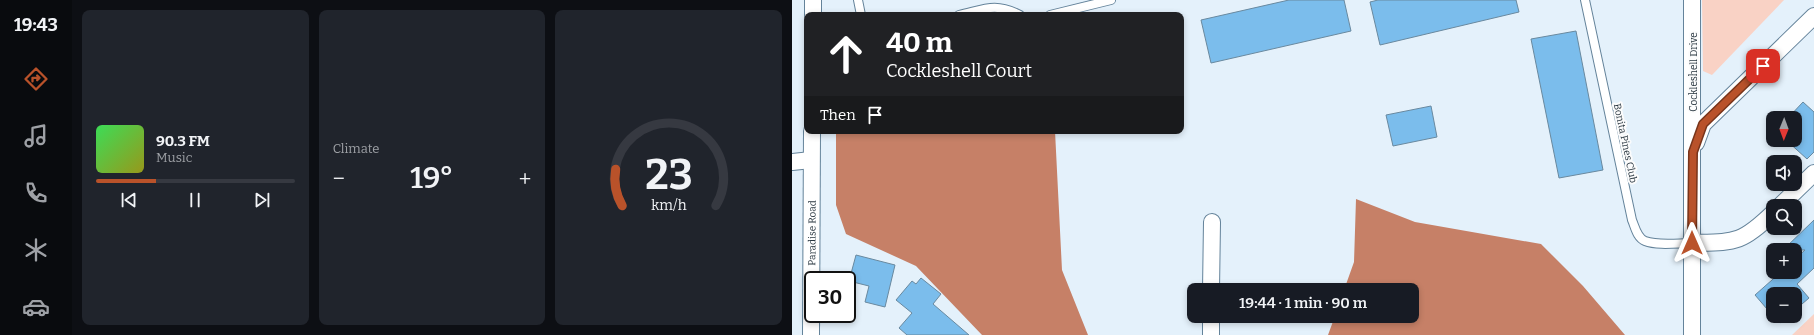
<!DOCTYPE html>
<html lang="en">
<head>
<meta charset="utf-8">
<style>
  body { margin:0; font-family:Bitter,serif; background:#20242c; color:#f1f3f6; height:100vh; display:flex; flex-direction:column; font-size:15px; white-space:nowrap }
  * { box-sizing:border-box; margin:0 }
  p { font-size:13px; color:#9ea1a6 }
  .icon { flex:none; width:22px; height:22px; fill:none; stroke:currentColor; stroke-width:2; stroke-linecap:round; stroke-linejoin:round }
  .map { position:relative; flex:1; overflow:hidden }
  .side { display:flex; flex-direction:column; gap:10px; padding:10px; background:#0d0f14; width:720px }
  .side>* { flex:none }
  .guide { position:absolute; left:12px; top:12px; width:380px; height:122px; border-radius:8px; box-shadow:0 2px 6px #0003; background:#202124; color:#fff; overflow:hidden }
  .needle { width:26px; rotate:181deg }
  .fabs { position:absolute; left:974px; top:111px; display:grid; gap:8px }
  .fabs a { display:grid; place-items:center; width:36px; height:36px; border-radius:8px; background:#171b24; box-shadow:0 2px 6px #0003; font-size:20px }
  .speed { position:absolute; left:12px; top:271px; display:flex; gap:8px; font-size:20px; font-weight:700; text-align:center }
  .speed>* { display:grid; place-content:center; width:52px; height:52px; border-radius:50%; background:#171b24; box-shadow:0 2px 6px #0003; line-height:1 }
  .speed .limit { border:2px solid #111; border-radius:6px; background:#fff; color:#111 }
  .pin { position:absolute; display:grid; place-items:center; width:34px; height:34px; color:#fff; margin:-17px; border-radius:8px; box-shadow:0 2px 6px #0006 }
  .me { position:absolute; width:44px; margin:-22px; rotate:0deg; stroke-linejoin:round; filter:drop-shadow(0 0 3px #0008) }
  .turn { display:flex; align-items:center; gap:14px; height:84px; padding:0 16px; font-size:18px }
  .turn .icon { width:52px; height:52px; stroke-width:2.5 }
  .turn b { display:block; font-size:28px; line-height:34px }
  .then { display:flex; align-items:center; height:38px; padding:0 16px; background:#0003; gap:8px; font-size:15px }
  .big { font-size:30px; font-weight:600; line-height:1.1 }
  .side .card { flex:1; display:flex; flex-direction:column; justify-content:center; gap:6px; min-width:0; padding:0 14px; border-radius:8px; background:#20242c }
  .side .dial { align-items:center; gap:0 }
  .dial svg { height:104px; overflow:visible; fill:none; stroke:#363941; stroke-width:7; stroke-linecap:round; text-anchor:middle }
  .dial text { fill:#f1f3f6; stroke:none }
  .song { display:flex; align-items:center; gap:12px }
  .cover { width:48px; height:48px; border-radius:6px; background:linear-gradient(135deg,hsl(130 70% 55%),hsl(60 70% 35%)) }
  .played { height:4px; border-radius:2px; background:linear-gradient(90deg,#b9522a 30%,#363941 30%) }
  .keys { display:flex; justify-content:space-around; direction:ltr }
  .heat { display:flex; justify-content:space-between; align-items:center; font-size:22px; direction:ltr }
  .side .tiles { flex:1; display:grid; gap:10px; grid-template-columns:repeat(3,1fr) }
  .trip { position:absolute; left:395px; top:283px; width:232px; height:40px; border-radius:8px; background:#171b24; box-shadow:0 2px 6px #0003; font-weight:600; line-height:40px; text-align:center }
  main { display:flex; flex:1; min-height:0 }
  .dock { display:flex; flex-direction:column; width:72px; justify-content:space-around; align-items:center; background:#090b0e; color:#9ea1a6 }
  .dock .icon { width:28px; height:28px }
  .dock .selected { color:#b9522a }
  .dock b { font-size:18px; color:#f1f3f6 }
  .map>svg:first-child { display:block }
  .green { fill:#f9d2c5 }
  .water { fill:#c68067 }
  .building { fill:#7bbdec; stroke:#69899f }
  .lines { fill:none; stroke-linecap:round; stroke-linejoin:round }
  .lane-casing { stroke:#64839a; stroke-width:10 }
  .street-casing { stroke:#64839a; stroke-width:18 }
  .lane { stroke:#fff; stroke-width:8 }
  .street { stroke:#fff; stroke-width:16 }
  .route-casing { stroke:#78351b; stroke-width:10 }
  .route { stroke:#b9522a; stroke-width:7 }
  .labels { text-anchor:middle; stroke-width:4; stroke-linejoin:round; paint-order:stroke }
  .street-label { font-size:10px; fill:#27343e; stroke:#fcfcfc }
</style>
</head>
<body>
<main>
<nav class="dock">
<b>19:43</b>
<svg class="icon selected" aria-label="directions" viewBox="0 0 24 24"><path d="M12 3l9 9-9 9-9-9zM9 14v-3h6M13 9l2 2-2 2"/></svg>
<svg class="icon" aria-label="music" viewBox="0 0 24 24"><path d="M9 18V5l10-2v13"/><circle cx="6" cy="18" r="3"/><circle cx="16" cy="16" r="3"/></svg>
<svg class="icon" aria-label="phone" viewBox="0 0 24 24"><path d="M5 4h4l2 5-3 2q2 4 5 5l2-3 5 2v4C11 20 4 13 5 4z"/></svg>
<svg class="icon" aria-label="climate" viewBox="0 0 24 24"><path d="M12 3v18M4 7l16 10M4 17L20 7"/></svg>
<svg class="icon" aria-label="car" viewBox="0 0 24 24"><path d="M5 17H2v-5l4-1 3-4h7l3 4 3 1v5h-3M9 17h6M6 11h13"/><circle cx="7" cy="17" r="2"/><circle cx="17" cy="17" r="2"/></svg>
</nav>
<section class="side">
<div class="tiles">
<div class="card">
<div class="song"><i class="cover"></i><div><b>90.3 FM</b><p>Music</p></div></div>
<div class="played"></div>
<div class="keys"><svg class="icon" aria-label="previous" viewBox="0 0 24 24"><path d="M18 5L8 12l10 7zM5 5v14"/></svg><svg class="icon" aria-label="pause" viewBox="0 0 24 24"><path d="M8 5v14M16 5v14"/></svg><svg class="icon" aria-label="next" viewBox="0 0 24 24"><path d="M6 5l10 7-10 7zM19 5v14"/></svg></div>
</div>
<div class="card"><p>Climate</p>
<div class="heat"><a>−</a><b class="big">19°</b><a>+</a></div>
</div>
<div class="card dial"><svg viewBox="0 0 100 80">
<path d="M14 69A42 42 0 1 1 86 69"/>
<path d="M14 69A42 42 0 0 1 9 41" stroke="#b9522a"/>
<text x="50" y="56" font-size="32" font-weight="700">23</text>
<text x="50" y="72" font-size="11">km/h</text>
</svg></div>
</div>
</section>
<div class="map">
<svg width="1022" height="335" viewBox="0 0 1022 335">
  <rect width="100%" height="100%" fill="#e4f1fb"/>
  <!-- green -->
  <g class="green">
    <path d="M910,0H992L920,75L911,71Z"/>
    <path d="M1022,314V335H1000Z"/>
  </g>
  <!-- water -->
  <g class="water">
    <path d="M44,131H263L270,270L296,335H190L124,266L54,234L44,205Z"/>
    <path d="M564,199L623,222L749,244L791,286L833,335H536L543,316H620V290H552L562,262Z"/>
  </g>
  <!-- building -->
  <g class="building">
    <path d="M497,0H552L559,31L419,63L409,20Z"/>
    <path d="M586,0H724L727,12L588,45L578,2Z"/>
    <path d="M784,31L811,170L767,178L739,39Z"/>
    <path d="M1011,102L1022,112V152L1015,159L994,140H1003V118H996Z"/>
    <path d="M639,106L645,137L601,146L594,115Z"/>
    <path d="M1022,220V268L1005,284L1017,298L1003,310V294H981V316L963,295L989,272H1003V259L1013,250H991Z"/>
    <path d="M64,255L103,265L93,307L73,302L77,286L57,281Z"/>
    <path d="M129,278L149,294L141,304L177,335H115L107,328L120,313L104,300L120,281L124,284Z"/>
    <path d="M981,316H996L988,323Z"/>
  </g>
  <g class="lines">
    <defs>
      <g id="lane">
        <path d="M66,0L69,15"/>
        <path d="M793,0L840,220C843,227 845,238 853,241C866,246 886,243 900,243"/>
        <path d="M167,15C193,9 203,2 228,15"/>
        <path d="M258,15L319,0"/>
      </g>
      <g id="street">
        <path d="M21,15V0"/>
        <path d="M904,143L911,124L1022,16"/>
        <path d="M0,162L19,160"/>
        <path d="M988,206L1022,173"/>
        <path d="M900,243C943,242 949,244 981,213"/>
        <path d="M419,290L420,222"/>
        <path id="s1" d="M19,335L20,131"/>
        <path d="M419,335V316"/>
        <path d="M900,335V0"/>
      </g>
    </defs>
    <!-- lane casing -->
    <use href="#lane" class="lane-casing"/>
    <!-- street casing -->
    <use href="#street" class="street-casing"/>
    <!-- lane -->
    <use href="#lane" class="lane"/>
    <!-- street -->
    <use href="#street" class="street"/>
  </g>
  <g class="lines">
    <defs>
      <path id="route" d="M900,243L901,152L911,124L971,66"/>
    </defs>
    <!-- route casing -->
    <use href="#route" class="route-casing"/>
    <!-- route -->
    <use href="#route" class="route"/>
  </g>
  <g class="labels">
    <!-- street labels -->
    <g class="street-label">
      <text transform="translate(901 72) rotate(-90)" y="4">Cockleshell Drive</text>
      <text transform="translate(834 143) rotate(78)" y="4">Bonita Pines Club</text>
      <text dy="4" stroke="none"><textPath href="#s1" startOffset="102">Paradise Road</textPath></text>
    </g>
  </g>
</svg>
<div class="fabs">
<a><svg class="needle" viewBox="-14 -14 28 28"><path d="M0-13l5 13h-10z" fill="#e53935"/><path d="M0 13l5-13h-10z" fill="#9ea1a6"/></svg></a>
<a><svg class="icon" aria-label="sound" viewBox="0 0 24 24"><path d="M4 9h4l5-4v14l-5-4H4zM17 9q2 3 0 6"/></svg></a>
<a><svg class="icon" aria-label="search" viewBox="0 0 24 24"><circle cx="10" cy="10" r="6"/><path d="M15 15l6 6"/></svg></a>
<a>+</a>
<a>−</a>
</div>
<div class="speed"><div class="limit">30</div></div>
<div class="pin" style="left:971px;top:66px;background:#d93025"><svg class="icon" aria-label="arrive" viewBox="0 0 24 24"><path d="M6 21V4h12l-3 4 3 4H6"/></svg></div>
<svg class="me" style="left:900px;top:243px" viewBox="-20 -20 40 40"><path d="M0-17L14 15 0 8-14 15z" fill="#b9522a" stroke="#fff" stroke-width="4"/></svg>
<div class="trip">19:44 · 1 min · 90 m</div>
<div class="guide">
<div class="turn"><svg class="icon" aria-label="ahead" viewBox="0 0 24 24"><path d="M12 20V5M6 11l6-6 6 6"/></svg><div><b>40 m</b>Cockleshell Court</div></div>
<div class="then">Then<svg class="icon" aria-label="arrive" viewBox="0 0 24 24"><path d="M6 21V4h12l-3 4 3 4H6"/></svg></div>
</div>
</div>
</main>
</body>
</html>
